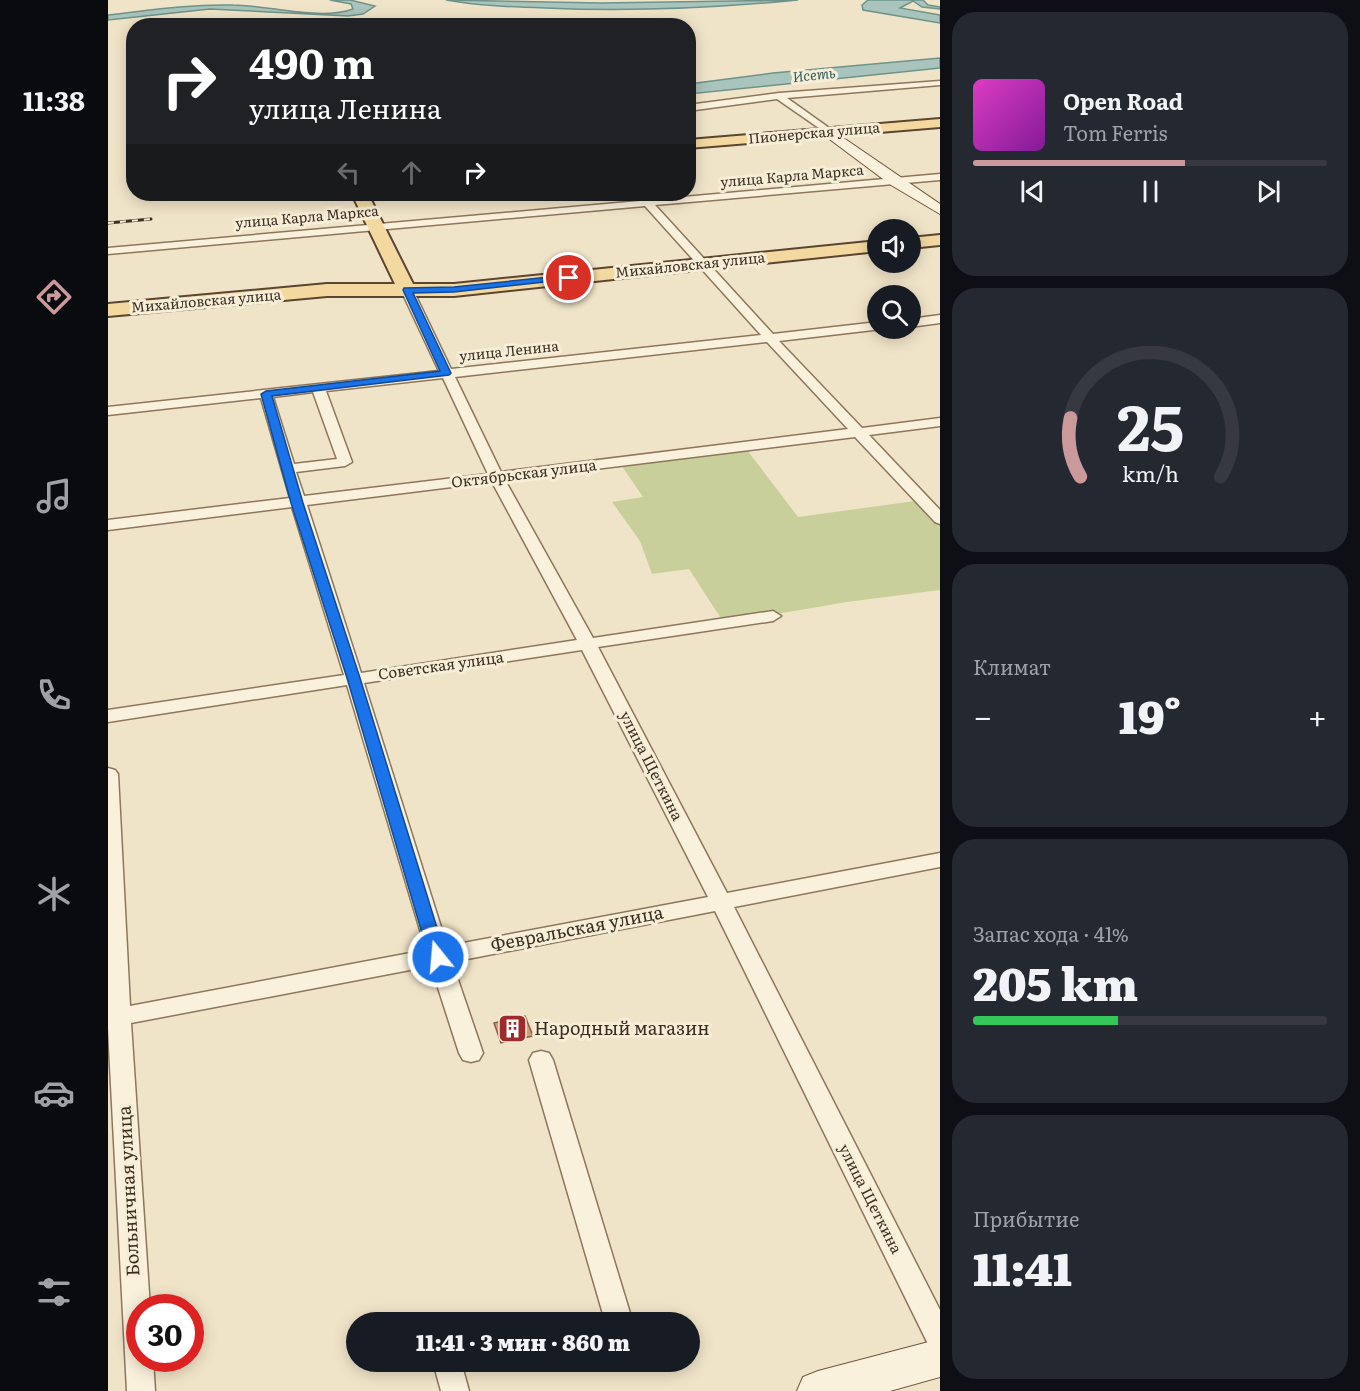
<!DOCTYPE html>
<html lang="ru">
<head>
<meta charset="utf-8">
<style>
  body { margin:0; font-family:Literata,serif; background:#242831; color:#f1f3f6; height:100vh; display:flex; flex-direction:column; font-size:22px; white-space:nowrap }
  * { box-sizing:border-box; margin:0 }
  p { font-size:20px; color:#9ea1a6 }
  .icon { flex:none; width:33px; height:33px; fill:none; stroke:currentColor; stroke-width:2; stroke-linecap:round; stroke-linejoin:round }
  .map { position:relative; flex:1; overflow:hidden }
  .sheet { display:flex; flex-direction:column; gap:12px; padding:12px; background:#0d0f14; width:420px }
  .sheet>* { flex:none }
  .hud { position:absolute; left:18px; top:18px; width:570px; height:183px; border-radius:24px; box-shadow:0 3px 15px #0003; background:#202124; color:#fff; overflow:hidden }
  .fabs { position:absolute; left:759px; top:219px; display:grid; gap:12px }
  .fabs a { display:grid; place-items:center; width:54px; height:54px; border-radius:50%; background:#171b24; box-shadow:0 3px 15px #0003; font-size:30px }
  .speed { position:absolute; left:18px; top:1294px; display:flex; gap:12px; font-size:30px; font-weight:700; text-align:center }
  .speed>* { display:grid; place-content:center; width:78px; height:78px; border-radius:50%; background:#171b24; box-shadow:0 3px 15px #0003; line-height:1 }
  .speed .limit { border:9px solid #d22; background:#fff; color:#111 }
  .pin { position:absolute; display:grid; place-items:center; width:51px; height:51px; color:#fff; margin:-26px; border:3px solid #fff; border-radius:50%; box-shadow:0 2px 6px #0007 }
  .me { position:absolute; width:66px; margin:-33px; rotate:343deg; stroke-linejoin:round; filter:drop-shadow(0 0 4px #0008) }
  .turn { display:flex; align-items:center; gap:21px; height:126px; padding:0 24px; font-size:27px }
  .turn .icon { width:78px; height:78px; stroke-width:2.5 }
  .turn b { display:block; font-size:42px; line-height:51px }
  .lanes { display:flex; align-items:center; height:57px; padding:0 24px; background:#0003; justify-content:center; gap:30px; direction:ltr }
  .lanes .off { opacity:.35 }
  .big { font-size:45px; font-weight:800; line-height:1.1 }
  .sheet .card { flex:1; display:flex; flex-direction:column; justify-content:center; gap:9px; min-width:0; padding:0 21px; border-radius:24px; background:#242831 }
  .sheet .dial { align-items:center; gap:0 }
  .dial svg { height:156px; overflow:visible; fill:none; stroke:#363941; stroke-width:7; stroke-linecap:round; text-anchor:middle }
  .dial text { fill:#f1f3f6; stroke:none }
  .song { display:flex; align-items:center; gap:18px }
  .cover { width:72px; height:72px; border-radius:9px; background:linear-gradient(135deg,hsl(310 70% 55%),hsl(290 70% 35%)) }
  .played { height:6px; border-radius:3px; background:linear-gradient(90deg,#cc999b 60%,#363941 60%) }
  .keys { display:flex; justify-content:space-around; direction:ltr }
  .heat { display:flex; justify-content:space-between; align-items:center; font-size:33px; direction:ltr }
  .charge { height:9px; border-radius:4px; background:linear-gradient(90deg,#34c759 41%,#363941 0) }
  .trip { position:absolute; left:238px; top:1312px; width:354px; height:60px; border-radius:30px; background:#171b24; box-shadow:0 3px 15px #0003; font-weight:800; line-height:60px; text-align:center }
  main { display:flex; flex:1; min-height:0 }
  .dock { display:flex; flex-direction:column; width:108px; justify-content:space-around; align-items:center; background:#090b0e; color:#9ea1a6 }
  .dock .icon { width:42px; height:42px }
  .dock .selected { color:#cc999b }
  .dock b { font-size:27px; color:#f1f3f6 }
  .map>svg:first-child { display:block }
  .green { fill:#c9cf9b }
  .water { fill:#a9c4bc; stroke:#6f938a; stroke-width:1.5 }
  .building { fill:#cf9f7d; stroke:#8d5f41; stroke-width:1.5 }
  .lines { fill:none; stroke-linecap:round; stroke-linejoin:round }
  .street-casing { stroke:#8d765c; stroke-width:3 }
  .secondary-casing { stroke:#6f573f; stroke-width:2 }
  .primary-casing { stroke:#5b4430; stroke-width:4 }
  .street { fill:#faf1dc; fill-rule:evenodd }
  .secondary { fill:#faf1dc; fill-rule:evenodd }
  .primary { fill:#f3d9a0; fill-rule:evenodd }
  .rail-casing { stroke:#3d2e20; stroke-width:3 }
  .rail { stroke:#f7eed8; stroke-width:2; stroke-dasharray:6; stroke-linecap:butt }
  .route { fill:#1a73e8; stroke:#114b97; stroke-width:1.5 }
  .labels { text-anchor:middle; stroke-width:6; stroke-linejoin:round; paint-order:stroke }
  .far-water-label { font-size:14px; font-style:italic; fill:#2f5d5a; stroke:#f7eed8 }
  .far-street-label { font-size:14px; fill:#3d2e20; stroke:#f7eed8 }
  .street-label { font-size:15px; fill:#3d2e20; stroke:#f7eed8 }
  .near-street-label { font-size:18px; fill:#3d2e20; stroke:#f7eed8 }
  .near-poi-label { font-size:18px; fill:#3d2e20; stroke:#f7eed8; text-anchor:start }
</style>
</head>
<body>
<main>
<nav class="dock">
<b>11:38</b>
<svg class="icon selected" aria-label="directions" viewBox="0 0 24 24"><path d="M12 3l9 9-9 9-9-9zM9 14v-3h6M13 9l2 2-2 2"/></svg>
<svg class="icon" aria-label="music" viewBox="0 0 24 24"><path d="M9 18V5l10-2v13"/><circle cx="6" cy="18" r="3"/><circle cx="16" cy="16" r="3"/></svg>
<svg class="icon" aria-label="phone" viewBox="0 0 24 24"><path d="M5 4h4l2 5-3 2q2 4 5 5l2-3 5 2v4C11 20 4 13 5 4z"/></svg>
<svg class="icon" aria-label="climate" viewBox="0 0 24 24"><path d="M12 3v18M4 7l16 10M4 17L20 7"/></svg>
<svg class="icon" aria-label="car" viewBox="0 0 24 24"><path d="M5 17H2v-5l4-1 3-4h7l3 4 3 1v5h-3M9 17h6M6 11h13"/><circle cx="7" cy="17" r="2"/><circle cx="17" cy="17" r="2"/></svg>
<svg class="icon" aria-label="filters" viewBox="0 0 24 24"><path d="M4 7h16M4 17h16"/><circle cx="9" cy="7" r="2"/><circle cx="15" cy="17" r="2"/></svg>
</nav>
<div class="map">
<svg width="832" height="1391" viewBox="0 0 832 1391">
  <rect width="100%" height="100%" fill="#f0e4c8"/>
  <!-- green -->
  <path class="green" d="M636,446L690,517L814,500L832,519V590L739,602L616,623L581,569L544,574L532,541L504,502L535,497L511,462Z"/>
  <!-- water -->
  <g class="water">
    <path d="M222,0H242L267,6L255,14L240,16L102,9L0,20V15C42,10 83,4 125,5C161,5 212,21 245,9L243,4Z"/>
    <path d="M338,0L493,3L690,0C606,8 522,12 438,8C405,7 371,6 338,0Z"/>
    <path d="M760,0H815L820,5L832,7V9L814,7L805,1L792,8L832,15V23L755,10L754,5Z"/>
    <path d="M832,58V68L581,94V84L665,73Z"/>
  </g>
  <!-- building -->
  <path class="building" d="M417,1016L425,1036L393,1043L386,1023Z"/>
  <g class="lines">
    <defs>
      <g id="street">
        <path d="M832,81V85L679,98L724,130V134L721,135L669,99L580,111V105L671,93Z"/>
        <path d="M832,174V180L547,205L665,334L770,322V328L774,329L671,341L754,428L832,418V426L761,435L832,510V524L827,522L747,437L397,480L485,638L665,611L673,616L665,621L490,647L619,893L832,853V867L626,907L832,1310V1352L822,1348L607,911L344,962L375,1053L371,1060L363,1062L355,1060L351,1053L323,966L23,1023L42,1308H32V1359H45L47,1391H19L0,1028V768L7,770L10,774L22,1006L318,950L239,685L0,722V710L236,675L184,507L0,530V520L182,498L153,398L0,415V407L331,371L293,290L299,287L305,290L343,369L653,335L537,206L0,254V248L532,201L529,197L534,194L542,200ZM659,342L740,429L393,472L347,377ZM335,378L380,474L196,496L188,472L237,466L244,462L218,391ZM205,392L229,459L186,464L165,397ZM384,482L469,640L253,673L199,505ZM474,650L600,897L339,946L256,683Z"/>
        <path d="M832,315V323L802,327V319Z"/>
        <path d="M433,1051L441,1053L445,1060L525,1323H491L495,1314L421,1060L425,1053Z"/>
        <path d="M325,1362H353L361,1391H333Z"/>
      </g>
      <g id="secondary">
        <path d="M721,128L832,204V214L783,185L716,135L715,132Z"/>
        <path d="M832,1339V1377L782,1391H689L695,1377L710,1371Z"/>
      </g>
      <g id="primary">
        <path d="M832,119V127L580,148V140Z"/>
        <path d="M244,194H260L305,284H346L770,241V251L346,296H219L0,316V304L219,284H287Z"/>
        <path d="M832,235V245L802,248V238Z"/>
      </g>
    </defs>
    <!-- street casing -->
    <use href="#street" class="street-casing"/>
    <!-- secondary casing -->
    <use href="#secondary" class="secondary-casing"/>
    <!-- primary casing -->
    <use href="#primary" class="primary-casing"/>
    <!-- street -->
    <use href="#street" class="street"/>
    <!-- secondary -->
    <use href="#secondary" class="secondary"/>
    <!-- primary -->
    <use href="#primary" class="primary"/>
    <defs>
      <path id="rail" d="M0,223L43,219"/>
    </defs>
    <!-- rail casing -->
    <use href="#rail" class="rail-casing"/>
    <!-- rail -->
    <use href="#rail" class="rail"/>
  </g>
  <!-- route -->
  <path class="route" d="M461,275L464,276V279L346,292L305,293L343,373L341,375L164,396L195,503L252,678L338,957L336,961L330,963L324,961L321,957L239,678L183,503L153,394L158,391L332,371L295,290L296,288L346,287Z"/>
  <!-- icons -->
  <defs>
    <symbol id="building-square" viewBox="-11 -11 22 22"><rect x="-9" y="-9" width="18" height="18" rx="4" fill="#9e2a2b" stroke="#f7eed8"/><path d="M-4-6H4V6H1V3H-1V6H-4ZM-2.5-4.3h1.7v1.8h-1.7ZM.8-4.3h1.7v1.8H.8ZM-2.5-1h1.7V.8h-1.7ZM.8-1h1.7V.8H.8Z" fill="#fff"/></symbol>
  </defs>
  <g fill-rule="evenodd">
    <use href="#building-square" x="388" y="1012" width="33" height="33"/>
  </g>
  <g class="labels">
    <!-- far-water labels -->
    <g class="far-water-label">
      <text transform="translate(706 75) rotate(-6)" y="5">Исеть</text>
    </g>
    <!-- far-street labels -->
    <g class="far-street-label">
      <text transform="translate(706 133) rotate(-5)" y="5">Пионерская улица</text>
      <text transform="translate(684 176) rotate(-5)" y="5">улица Карла Маркса</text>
      <text transform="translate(199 217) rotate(-5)" y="5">улица Карла Маркса</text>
      <text transform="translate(582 265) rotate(-6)" y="5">Михайловская улица</text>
      <text transform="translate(98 301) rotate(-5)" y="5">Михайловская улица</text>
      <text transform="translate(401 351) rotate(-6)" y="5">улица Ленина</text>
    </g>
    <!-- street labels -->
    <g class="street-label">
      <text transform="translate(416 474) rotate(-7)" y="5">Октябрьская улица</text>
      <text transform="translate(333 666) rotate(-8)" y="5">Советская улица</text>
      <text transform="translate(543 766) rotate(63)" y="5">улица Щеткина</text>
      <text transform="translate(762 1199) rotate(63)" y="5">улица Щеткина</text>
    </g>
    <!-- near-street labels -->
    <g class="near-street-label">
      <text transform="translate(469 929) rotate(-11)" y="6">Февральская улица</text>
      <text transform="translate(21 1191) rotate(-93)" y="6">Больничная улица</text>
    </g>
    <!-- near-poi labels -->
    <g class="near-poi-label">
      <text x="426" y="1035">Народный магазин</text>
    </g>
  </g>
</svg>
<div class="fabs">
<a><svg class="icon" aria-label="sound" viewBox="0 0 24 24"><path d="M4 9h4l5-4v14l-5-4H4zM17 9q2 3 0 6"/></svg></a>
<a><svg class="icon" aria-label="search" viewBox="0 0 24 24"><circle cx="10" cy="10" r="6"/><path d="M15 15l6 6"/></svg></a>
</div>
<div class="speed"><div class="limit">30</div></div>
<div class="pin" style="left:461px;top:278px;background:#d93025"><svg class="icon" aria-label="arrive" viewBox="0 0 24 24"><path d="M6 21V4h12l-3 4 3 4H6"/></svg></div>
<svg class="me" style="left:330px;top:957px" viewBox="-20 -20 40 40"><circle r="17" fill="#1a73e8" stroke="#fff" stroke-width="3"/><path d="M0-11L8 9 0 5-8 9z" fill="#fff"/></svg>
<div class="trip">11:41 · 3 мин · 860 m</div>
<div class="hud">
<div class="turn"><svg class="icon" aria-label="right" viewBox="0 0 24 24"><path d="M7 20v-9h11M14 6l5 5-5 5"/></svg><div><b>490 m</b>улица Ленина</div></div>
<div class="lanes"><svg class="icon off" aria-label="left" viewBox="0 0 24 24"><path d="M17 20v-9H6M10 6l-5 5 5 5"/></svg><svg class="icon off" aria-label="ahead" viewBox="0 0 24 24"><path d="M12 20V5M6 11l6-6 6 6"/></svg><svg class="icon" aria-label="right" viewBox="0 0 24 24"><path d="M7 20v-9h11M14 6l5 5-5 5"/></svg></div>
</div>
</div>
<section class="sheet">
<div class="card">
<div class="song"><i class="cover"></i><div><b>Open Road</b><p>Tom Ferris</p></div></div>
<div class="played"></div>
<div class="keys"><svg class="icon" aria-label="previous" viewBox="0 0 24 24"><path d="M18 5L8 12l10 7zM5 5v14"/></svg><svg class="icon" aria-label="pause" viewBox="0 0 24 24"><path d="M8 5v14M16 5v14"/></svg><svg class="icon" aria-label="next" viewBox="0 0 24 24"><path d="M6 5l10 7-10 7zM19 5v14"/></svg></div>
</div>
<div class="card dial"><svg viewBox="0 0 100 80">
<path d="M14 69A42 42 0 1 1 86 69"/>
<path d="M14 69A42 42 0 0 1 9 39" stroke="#cc999b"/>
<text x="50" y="56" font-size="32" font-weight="700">25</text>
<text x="50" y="72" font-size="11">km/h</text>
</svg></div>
<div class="card"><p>Климат</p>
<div class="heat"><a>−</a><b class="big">19°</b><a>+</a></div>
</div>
<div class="card"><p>Запас хода · 41%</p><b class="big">205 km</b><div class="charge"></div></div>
<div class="card"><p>Прибытие</p><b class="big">11:41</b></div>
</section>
</main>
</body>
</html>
